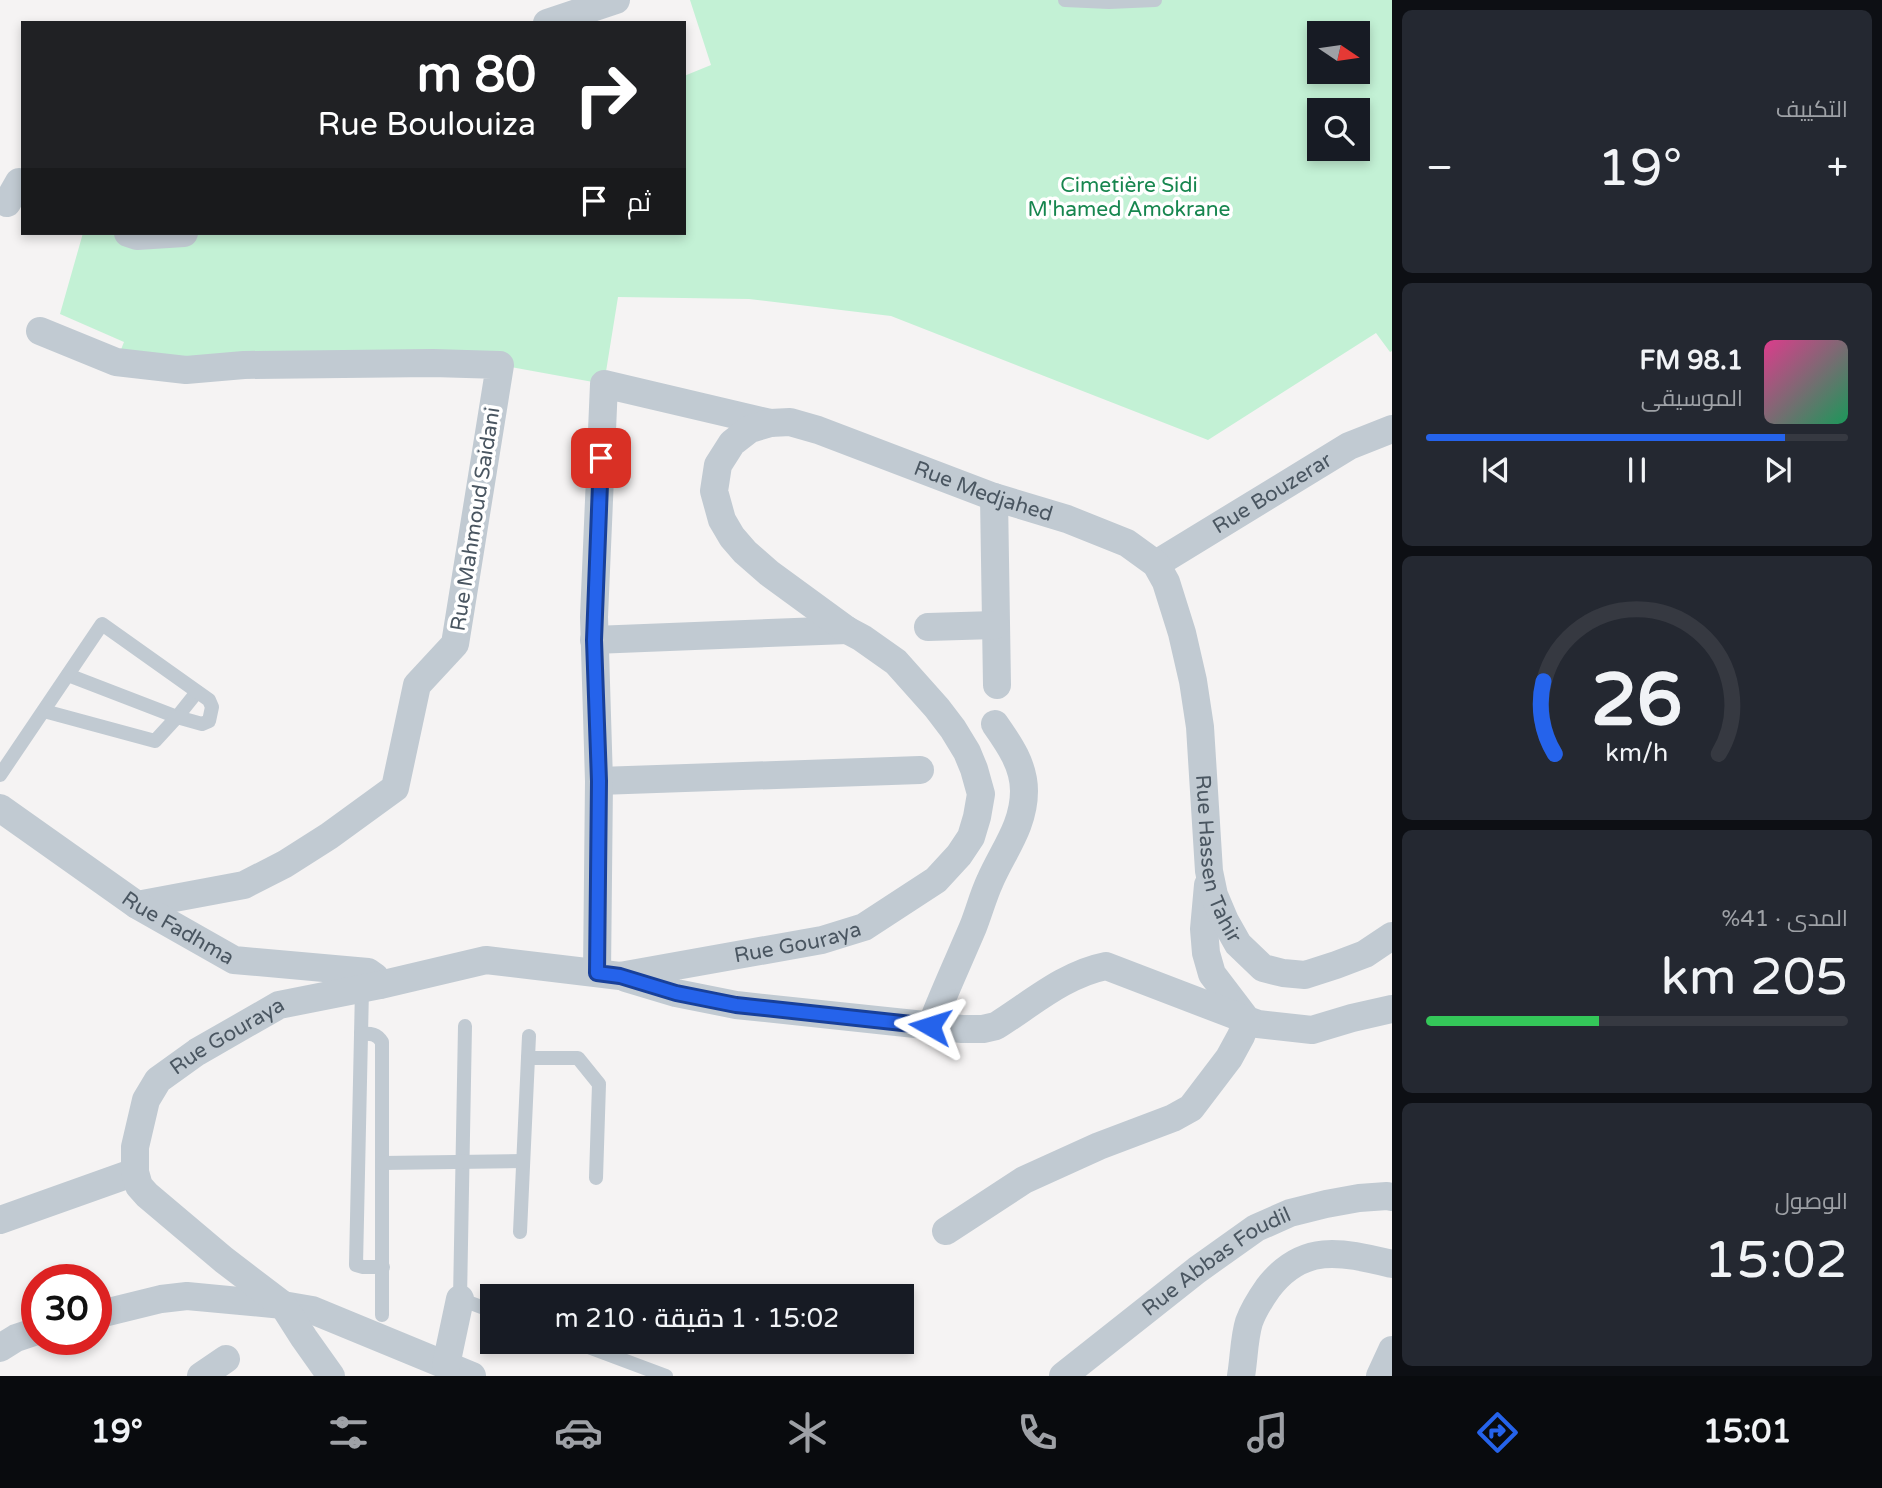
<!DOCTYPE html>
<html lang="ar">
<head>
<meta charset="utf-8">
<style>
  body { margin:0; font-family:"Varela Round",Cairo,sans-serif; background:#242831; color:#f1f3f6; direction:rtl; height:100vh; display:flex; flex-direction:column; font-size:26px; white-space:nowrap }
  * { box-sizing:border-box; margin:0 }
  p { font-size:23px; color:#9ea1a6 }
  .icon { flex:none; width:38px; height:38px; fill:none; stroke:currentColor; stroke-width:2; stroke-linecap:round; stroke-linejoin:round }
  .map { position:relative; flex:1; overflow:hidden; direction:ltr }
  .drawer { display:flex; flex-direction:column; gap:10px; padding:10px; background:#0d0f14; width:490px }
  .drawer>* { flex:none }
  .top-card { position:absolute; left:21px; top:21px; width:665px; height:214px; border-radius:0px; box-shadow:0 4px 10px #0003; direction:rtl; background:#202124; color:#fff; overflow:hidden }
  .needle { width:46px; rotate:103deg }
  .controls { position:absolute; left:1307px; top:21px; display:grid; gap:14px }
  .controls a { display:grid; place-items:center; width:63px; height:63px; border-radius:0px; background:#171b24; box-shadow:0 4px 10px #0003; font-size:35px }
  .speed { position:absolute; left:21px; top:1264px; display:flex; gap:14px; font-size:35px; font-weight:700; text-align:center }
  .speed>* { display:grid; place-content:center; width:91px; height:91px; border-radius:50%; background:#171b24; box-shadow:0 4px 10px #0003; line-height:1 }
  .speed .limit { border:10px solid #d22; background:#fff; color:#111 }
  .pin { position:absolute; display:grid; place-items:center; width:60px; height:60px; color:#fff; margin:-30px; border-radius:14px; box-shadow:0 4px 10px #0006 }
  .me { position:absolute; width:77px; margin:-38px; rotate:276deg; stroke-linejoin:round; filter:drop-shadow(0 0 5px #0008) }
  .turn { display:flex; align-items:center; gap:24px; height:147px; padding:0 35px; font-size:32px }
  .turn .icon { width:91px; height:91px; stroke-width:2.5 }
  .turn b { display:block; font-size:49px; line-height:60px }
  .then { display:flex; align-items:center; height:66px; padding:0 35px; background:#0003; gap:14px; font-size:26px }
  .big { font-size:52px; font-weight:600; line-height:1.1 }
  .drawer .tile { flex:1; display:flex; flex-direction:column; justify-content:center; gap:10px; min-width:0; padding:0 24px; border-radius:10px; background:#242831 }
  .drawer .dial { align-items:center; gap:0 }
  .dial svg { height:182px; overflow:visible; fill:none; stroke:#363941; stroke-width:7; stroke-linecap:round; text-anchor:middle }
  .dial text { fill:#f1f3f6; stroke:none }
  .song { display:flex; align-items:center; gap:21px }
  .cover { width:84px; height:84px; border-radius:10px; background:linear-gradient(135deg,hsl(330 70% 55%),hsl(150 70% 35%)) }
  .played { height:7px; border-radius:4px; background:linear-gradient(90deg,#2563eb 85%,#363941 85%) }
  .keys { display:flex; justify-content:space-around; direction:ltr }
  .heat { display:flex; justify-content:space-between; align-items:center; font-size:38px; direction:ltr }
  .charge { height:10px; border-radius:5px; background:linear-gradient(90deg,#34c759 41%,#363941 0) }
  .trip { position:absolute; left:480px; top:1284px; width:434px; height:70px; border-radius:0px; background:#171b24; box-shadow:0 4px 10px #0003; font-weight:600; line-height:70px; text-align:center; direction:rtl }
  .dock { display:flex; height:112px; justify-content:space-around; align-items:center; background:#090b0e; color:#9ea1a6 }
  .dock .icon { width:49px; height:49px }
  .dock .active { color:#2563eb }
  .dock b { font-size:32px; color:#f1f3f6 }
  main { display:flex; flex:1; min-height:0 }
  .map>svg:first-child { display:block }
  .green { fill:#c3f1d5; fill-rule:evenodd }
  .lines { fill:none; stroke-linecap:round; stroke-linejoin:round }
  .lane { stroke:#c1cad2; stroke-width:14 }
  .street { stroke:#c1cad2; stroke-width:28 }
  .route-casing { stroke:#184099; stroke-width:18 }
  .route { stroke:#2563eb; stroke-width:12 }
  .labels { text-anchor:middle; stroke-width:7; stroke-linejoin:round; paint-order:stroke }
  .park-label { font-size:21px; fill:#17864f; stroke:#fff }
  .street-label { font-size:21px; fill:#4a5661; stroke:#fff }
</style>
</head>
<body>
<main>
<section class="drawer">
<div class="tile"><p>التكييف</p>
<div class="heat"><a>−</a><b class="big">19°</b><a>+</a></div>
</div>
<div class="tile">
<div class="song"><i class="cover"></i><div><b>98.1 FM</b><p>الموسيقى</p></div></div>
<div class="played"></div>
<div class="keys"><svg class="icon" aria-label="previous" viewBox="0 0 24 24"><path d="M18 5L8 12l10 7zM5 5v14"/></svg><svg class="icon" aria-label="pause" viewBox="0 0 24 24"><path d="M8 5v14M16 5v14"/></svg><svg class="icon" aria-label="next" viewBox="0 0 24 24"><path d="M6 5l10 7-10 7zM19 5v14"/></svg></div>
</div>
<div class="tile dial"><svg viewBox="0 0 100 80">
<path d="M14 69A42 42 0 1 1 86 69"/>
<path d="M14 69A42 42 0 0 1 9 37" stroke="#2563eb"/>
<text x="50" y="56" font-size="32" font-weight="700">26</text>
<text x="50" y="72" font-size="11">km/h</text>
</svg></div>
<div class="tile"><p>المدى · 41%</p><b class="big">205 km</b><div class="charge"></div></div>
<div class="tile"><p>الوصول</p><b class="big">15:02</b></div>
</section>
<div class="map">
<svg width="1392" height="1376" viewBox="0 0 1392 1376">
  <rect width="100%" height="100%" fill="#f5f3f3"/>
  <!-- green -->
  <path class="green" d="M690,0H1392V351L1390,352L1376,333L1208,440L891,316L749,299L618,297L604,384L500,365L116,362L124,342L60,314L83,233H684V76L711,65ZM1320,33H1358V72H1320ZM1320,110H1358V149H1320Z"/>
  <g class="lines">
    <!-- lane -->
    <g class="lane">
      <path d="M1065,0L1109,2L1155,0"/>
      <path d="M68,675L177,717L197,692"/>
      <path d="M0,775L102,624L209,700L212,707L209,721L202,724L177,717L155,741L44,711"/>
      <path d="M362,989L356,1265L363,1267H383"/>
      <path d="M465,1026L460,1299L492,1311"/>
      <path d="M361,1034C371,1033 377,1034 382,1042V1315"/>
      <path d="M528,1058H578L599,1084L596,1178"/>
      <path d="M382,1163L523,1161"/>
      <path d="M520,1232L529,1036"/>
      <path d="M575,1342L666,1376"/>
    </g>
    <!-- street -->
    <g class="street">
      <path d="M547,23L616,0"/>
      <path d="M7,203L19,182"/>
      <path d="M128,233L137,236L184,233"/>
      <path d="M40,331L116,362L186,370L244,365L433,363L500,365L455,644L417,685L395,788L329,836L285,864L244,885L137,905"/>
      <path d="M994,497L997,685"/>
      <path id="s1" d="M1156,564L1349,446L1392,429"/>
      <path d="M928,627L995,625"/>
      <path d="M594,640L847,630"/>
      <path d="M599,781L920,770"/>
      <path id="s2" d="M0,808L137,905L234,960L368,972L375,977L380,985"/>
      <path d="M1208,885L1204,929L1206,953L1212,974L1247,1020L1258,1024L1312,1030L1352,1018L1392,1009"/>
      <path d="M597,973L599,781L594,617L604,384L770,423"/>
      <path d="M626,978L676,993L736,1005L962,1029H983L996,1026C1031,1004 1065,974 1106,966L1247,1020L1241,1036L1229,1058L1191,1108L1173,1118L1099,1146L1024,1180L946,1231"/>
      <path d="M931,1026C944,992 959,960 973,927C979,912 983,896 990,881C1003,851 1024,826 1024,791C1024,765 1009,744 995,724"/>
      <path d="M0,1220L135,1172"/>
      <path d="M96,1315L161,1299L187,1296L283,1305L312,1310L472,1376"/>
      <path d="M0,1348L16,1338L37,1331"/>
      <path d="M446,1365L460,1299"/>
      <path d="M201,1376L226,1359"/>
      <path id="s3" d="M331,1376L304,1338L283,1305L224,1260L147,1195L139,1186L135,1172V1147L146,1100L158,1080L197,1052L279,1005L380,985L486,960L620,976L822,940L864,927L936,880L959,855L971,837L977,817L981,794L974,769L967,752L953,729L937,708L896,662L862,638L847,630L769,573L745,552L732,537L722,520L714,491L718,465L732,443L750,429L770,423L790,422L818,430L994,497L1067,519L1127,543L1156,564L1166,582L1182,633L1193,681L1200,727L1209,871L1214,895L1225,921L1238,944L1263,968L1283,973L1305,975L1336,965L1365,954L1392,936"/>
      <path id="s4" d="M1063,1376L1197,1270L1256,1228L1290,1213L1326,1204L1359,1198L1387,1196L1392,1197"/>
      <path d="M1241,1376C1244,1359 1244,1338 1249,1322C1253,1311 1261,1298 1268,1288C1303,1242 1342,1252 1392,1264"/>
      <path d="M1380,1376L1392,1350"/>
    </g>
  </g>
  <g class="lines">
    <defs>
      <path id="route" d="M601,458L594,640L599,781L597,973L620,976L676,993L736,1005L930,1026"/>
    </defs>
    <!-- route casing -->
    <use href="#route" class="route-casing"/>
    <!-- route -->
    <use href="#route" class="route"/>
  </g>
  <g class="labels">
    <!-- park labels -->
    <g class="park-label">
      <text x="1129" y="192">Cimetière Sidi<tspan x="1129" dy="24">M'hamed Amokrane</tspan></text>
    </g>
    <!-- street labels -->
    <g class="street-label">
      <text dy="7" stroke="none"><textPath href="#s3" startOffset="2046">Rue Medjahed</textPath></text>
      <text dy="7" stroke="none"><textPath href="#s1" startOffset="136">Rue Bouzerar</textPath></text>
      <text transform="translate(475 519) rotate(-81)" y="7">Rue Mahmoud Saidani</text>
      <text dy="7" stroke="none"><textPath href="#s3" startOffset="2538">Rue Hassen Tahir</textPath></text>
      <text dy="7" stroke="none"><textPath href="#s2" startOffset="215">Rue Fadhma</textPath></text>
      <text dy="7" stroke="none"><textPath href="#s3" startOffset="1054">Rue Gouraya</textPath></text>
      <text dy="7" stroke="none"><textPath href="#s3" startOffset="466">Rue Gouraya</textPath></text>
      <text dy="7" stroke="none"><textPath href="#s4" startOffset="192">Rue Abbas Foudil</textPath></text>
    </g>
  </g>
</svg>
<div class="controls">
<a><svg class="needle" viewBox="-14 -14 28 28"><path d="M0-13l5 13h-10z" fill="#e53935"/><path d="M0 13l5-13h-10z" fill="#9ea1a6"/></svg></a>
<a><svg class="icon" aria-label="search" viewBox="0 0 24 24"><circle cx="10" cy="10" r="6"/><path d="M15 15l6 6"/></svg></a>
</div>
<div class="speed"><div class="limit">30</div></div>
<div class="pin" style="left:601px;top:458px;background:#d93025"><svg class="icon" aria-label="arrive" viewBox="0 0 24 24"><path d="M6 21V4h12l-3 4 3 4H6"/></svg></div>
<svg class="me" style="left:930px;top:1026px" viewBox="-20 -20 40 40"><path d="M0-17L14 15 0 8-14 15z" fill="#2563eb" stroke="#fff" stroke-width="4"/></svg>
<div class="trip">15:02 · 1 دقيقة · 210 m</div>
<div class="top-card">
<div class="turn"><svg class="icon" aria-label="right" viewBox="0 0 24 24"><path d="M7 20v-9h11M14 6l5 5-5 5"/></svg><div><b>80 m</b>Rue Boulouiza</div></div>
<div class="then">ثم<svg class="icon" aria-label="arrive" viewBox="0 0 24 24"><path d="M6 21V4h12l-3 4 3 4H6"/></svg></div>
</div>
</div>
</main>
<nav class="dock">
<b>15:01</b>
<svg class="icon active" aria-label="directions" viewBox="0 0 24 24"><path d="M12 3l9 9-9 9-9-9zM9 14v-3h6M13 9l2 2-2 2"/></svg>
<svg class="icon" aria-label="music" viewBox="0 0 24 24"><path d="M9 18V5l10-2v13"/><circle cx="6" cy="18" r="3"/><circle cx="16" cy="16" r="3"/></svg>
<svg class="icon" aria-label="phone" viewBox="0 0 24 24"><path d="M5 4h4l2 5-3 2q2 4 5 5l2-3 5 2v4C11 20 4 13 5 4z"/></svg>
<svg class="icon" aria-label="climate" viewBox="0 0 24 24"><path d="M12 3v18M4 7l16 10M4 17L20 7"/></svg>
<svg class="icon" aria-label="car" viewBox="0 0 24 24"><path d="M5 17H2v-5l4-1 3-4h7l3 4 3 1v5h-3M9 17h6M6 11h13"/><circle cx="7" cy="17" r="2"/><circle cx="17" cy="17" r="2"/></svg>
<svg class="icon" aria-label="filters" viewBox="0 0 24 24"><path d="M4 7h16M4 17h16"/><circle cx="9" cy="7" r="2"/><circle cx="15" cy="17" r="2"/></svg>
<b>19°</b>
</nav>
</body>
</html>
